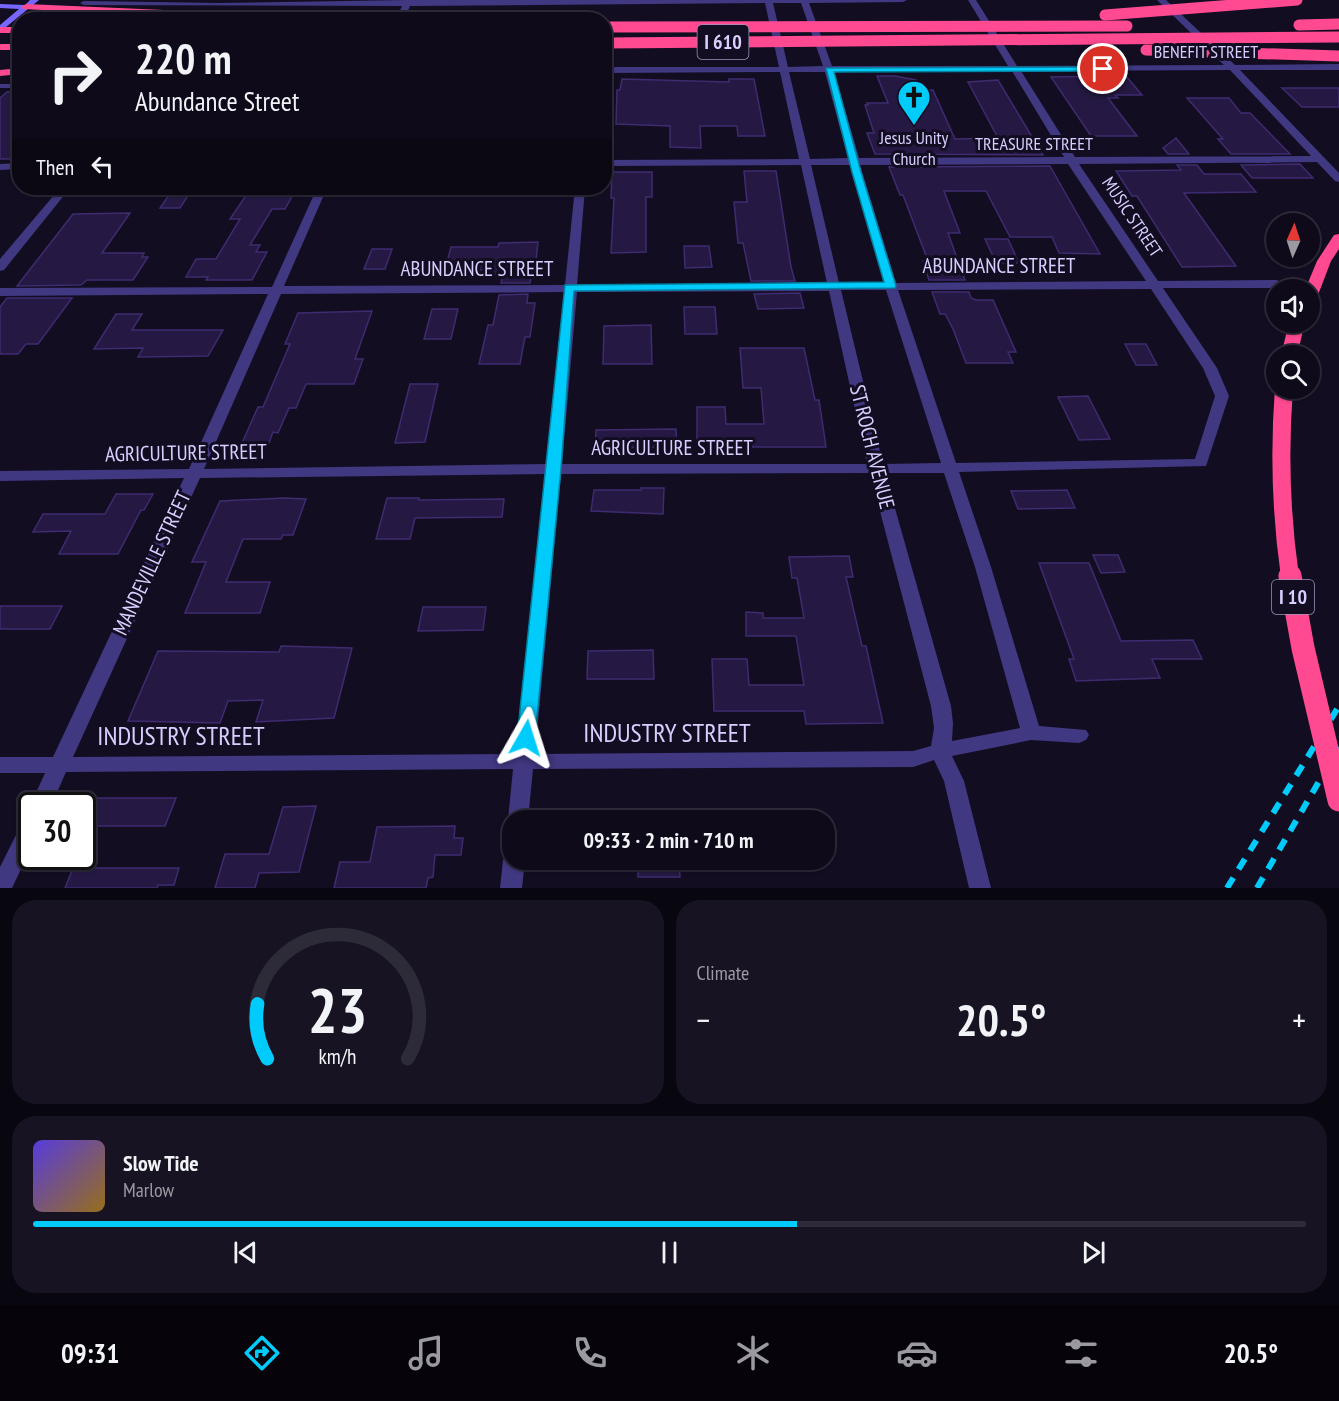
<!DOCTYPE html>
<html lang="en">
<head>
<meta charset="utf-8">
<style>
  body { margin:0; font-family:"PT Sans Narrow",sans-serif; background:#171323; color:#f1f3f6; height:100vh; display:flex; flex-direction:column; font-size:22px; white-space:nowrap }
  * { box-sizing:border-box; margin:0 }
  p { font-size:20px; color:#9b9aa2 }
  .icon { flex:none; width:33px; height:33px; fill:none; stroke:currentColor; stroke-width:2; stroke-linecap:round; stroke-linejoin:round }
  .map { position:relative; height:888px; overflow:hidden }
  .panel { display:flex; flex-direction:column; gap:12px; padding:12px; background:#08060e; flex:1 }
  .panel>* { flex:none }
  .guide { position:absolute; left:12px; top:12px; width:600px; height:183px; border-radius:24px; box-shadow:0 2px 4px #0004,0 0 0 2px #2e2b39; background:#0e0a1a; color:#f1f3f6; overflow:hidden }
  .needle { width:39px; rotate:3deg }
  .fabs { position:absolute; left:1266px; top:213px; display:grid; gap:12px }
  .fabs a { display:grid; place-items:center; width:54px; height:54px; border-radius:50%; background:#0e0a1a; box-shadow:0 2px 4px #0004,0 0 0 2px #2e2b39; font-size:30px }
  .speed { position:absolute; left:18px; top:792px; display:flex; gap:12px; font-size:30px; font-weight:700; text-align:center }
  .speed>* { display:grid; place-content:center; width:78px; height:78px; border-radius:50%; background:#0e0a1a; box-shadow:0 2px 4px #0004,0 0 0 2px #2e2b39; line-height:1 }
  .speed .limit { border:3px solid #111; border-radius:9px; background:#fff; color:#111 }
  .pin { position:absolute; display:grid; place-items:center; width:51px; height:51px; color:#fff; margin:-26px; border:3px solid #fff; border-radius:50%; box-shadow:0 2px 6px #0007 }
  .me { position:absolute; width:66px; margin:-33px; rotate:6deg; stroke-linejoin:round; filter:drop-shadow(0 0 4px #0008) }
  .turn { display:flex; align-items:center; gap:21px; height:126px; padding:0 24px; font-size:27px }
  .turn .icon { width:78px; height:78px; stroke-width:2.5 }
  .turn b { display:block; font-size:42px; line-height:51px }
  .then { display:flex; align-items:center; height:57px; padding:0 24px; background:#0003; gap:12px; font-size:22px }
  .big { font-size:45px; font-weight:700; line-height:1.1 }
  .panel .tile { flex:1; display:flex; flex-direction:column; justify-content:center; gap:9px; min-width:0; padding:0 21px; border-radius:24px; background:#171323 }
  .panel .dial { align-items:center; gap:0 }
  .dial svg { height:156px; overflow:visible; fill:none; stroke:#2e2b39; stroke-width:7; stroke-linecap:round; text-anchor:middle }
  .dial text { fill:#f1f3f6; stroke:none }
  .song { display:flex; align-items:center; gap:18px }
  .cover { width:72px; height:72px; border-radius:9px; background:linear-gradient(135deg,hsl(250 70% 55%),hsl(40 70% 35%)) }
  .played { height:6px; border-radius:3px; background:linear-gradient(90deg,#00cbfa 60%,#2e2b39 60%) }
  .keys { display:flex; justify-content:space-around; direction:ltr }
  .heat { display:flex; justify-content:space-between; align-items:center; font-size:33px; direction:ltr }
  .panel .tiles { flex:1; display:grid; gap:12px; grid-template-columns:1fr 1fr }
  .tile:last-child { grid-column:span 2 }
  .trip { position:absolute; left:502px; top:810px; width:333px; height:60px; border-radius:24px; background:#0e0a1a; box-shadow:0 2px 4px #0004,0 0 0 2px #2e2b39; font-weight:700; line-height:60px; text-align:center }
  .dock { display:flex; height:96px; justify-content:space-around; align-items:center; background:#06040a; color:#9b9aa2 }
  .dock .icon { width:42px; height:42px }
  .dock .on { color:#00cbfa }
  .dock b { font-size:27px; color:#f1f3f6 }
  .map>svg:first-child { display:block }
  .building { fill:#251943; stroke:#3e2b70; stroke-width:1.5 }
  .lines { fill:none; stroke-linecap:round; stroke-linejoin:round }
  .lane { fill:#413882; fill-rule:evenodd }
  .street { fill:#413882; fill-rule:evenodd }
  .secondary { fill:#76f; fill-rule:evenodd }
  .highway { fill:#ff4a91; fill-rule:evenodd }
  .rail { stroke:#00cbfa; stroke-width:6; stroke-dasharray:12 10; stroke-linecap:butt }
  .highway-bridge-far2 { stroke:#ff4a91; stroke-width:11 }
  .highway-bridge-far1 { stroke:#ff4a91; stroke-width:18 }
  .highway-bridge { stroke:#ff4a91; stroke-width:23 }
  .route { fill:#00cbfa; stroke:#0084a2; stroke-width:1.5 }
  .labels { text-anchor:middle; stroke-width:6; stroke-linejoin:round; paint-order:stroke }
  .far-street-label { font-size:18px; fill:#d8cfff; stroke:#130d22 }
  .far-poi-label { font-size:18px; fill:#d8cfff; stroke:#130d22 }
  .shield { fill:#130d22; stroke:#9d95bd; stroke-width:1.5 }
  .shield-label { font-size:20px; font-weight:bold; fill:#d8cfff }
  .street-label { font-size:21px; fill:#d8cfff; stroke:#130d22 }
  .near-street-label { font-size:26px; fill:#d8cfff; stroke:#130d22 }
</style>
</head>
<body>
<div class="map">
<svg width="1339" height="888" viewBox="0 0 1339 888">
  <rect width="100%" height="100%" fill="#130d22"/>
  <!-- building -->
  <g class="building">
    <path d="M877,76H895L916,80L920,90H933L955,139L998,138L968,82L998,80L1043,155L875,154L867,133H874L865,105H868L867,103H888Z"/>
    <path d="M1106,76H1126L1142,95H1115L1118,98H1108L1137,136H1091L1051,77Z"/>
    <path d="M622,79L729,82V79H754L765,136H738L737,126H700L701,148L670,147V126L616,124L617,90H620Z"/>
    <path d="M1282,88H1339V107H1302Z"/>
    <path d="M7,92H20V159H0V98Z"/>
    <path d="M1187,98H1229L1241,113H1250L1290,154H1231L1218,139H1223Z"/>
    <path d="M1176,138L1189,154H1168L1163,148Z"/>
    <path d="M1300,164L1313,178H1252L1241,165Z"/>
    <path d="M1177,165H1197L1204,174H1241L1256,192L1184,193L1236,266L1182,267L1137,196H1132L1116,171L1181,170Z"/>
    <path d="M1050,166L1100,254L1059,253L1052,237H1010L986,191H944L960,233H948L965,280H929L923,261H928L903,195H900L889,167Z"/>
    <path d="M744,171H776L791,267L795,281H751L743,243H738L734,202H747Z"/>
    <path d="M612,172H652V197H646V252L611,253L614,198H611Z"/>
    <path d="M174,188H193L180,208H160Z"/>
    <path d="M251,188H295L293,191H295L285,209H272L250,245H260L256,252H267L252,280H206L208,277H186L196,259H216L240,219H230Z"/>
    <path d="M130,213L102,253H144L142,257H148L133,280H87L81,285L17,286L73,214Z"/>
    <path d="M985,239H1008L1019,263H996Z"/>
    <path d="M538,242L535,270H532L530,283H501L503,274H490L491,270H445L451,247H498L499,243Z"/>
    <path d="M684,246H709L712,267L685,268Z"/>
    <path d="M372,249H392L385,269H364Z"/>
    <path d="M932,292H969L971,298L976,300H993L1016,352H1008L1013,363H966L953,329L945,314H940Z"/>
    <path d="M800,293L804,308L758,309L754,294Z"/>
    <path d="M528,294L527,303H535L530,337H525L520,364H479L488,325H493L499,295Z"/>
    <path d="M7,298H72L38,344H26L18,354H0V307Z"/>
    <path d="M684,307H715L717,334H685Z"/>
    <path d="M432,309H458L451,339H424Z"/>
    <path d="M372,311L355,359H363L354,384H306L296,408H289L278,433L273,432L269,443H242L258,407H263L290,344H285L298,313Z"/>
    <path d="M116,314H142L132,330H223L208,356L138,357L143,348L94,349Z"/>
    <path d="M651,325L652,364H603L604,326Z"/>
    <path d="M1125,344H1146L1157,365H1136Z"/>
    <path d="M740,348H804L815,400H819L826,447H751V440H697V407H725L726,424H764L761,388H743Z"/>
    <path d="M410,384H438L425,442L395,443Z"/>
    <path d="M1088,396L1110,439L1079,440L1058,397Z"/>
    <path d="M676,429L677,447L595,448L596,430Z"/>
    <path d="M641,488H664L663,514L591,511L594,490H641Z"/>
    <path d="M1067,490L1075,508L1018,509L1011,491Z"/>
    <path d="M116,494H153L144,510H141L118,554H59L71,531L33,532L43,514H105Z"/>
    <path d="M284,498L306,499L293,535H283L281,539H243L226,582H270L260,613H185L206,562H192L220,501Z"/>
    <path d="M387,498H419V500L504,499L502,517L415,518L410,539H376Z"/>
    <path d="M1093,555H1118L1125,572L1101,573Z"/>
    <path d="M849,556L853,577H846L862,646H866L883,723L806,724L804,711H714L712,659H747L749,685H804L796,636H746V612L763,613V618H804L797,578H792L789,557Z"/>
    <path d="M1039,563H1089L1121,641L1193,640L1202,659H1152L1160,678L1076,681L1069,659H1074Z"/>
    <path d="M0,606H62L50,629H0Z"/>
    <path d="M423,607H486L483,630L418,631Z"/>
    <path d="M281,646L352,648L334,718L256,722L263,700L228,701L220,723L128,721L158,651L279,652Z"/>
    <path d="M653,650L654,679H587L588,651Z"/>
    <path d="M93,798H176L165,826H82Z"/>
    <path d="M316,806L299,872L259,873L255,888H215L225,854H269L283,807Z"/>
    <path d="M455,826L454,838H463L461,855H435L433,877L428,878L426,888H334L340,862H370L377,827Z"/>
    <path d="M638,860H679L680,877H638Z"/>
    <path d="M73,868H179L174,885H158L157,888H65Z"/>
  </g>
  <g class="lines">
    <!-- lane -->
    <rect class="lane" x="0" y="84" width="20" height="4"/>
    <!-- street -->
    <g class="street">
      <path d="M405,0H907L903,2L809,3L832,66H1008L968,0H976L1017,66L1224,65L1157,0H1166L1235,65L1339,64V70H1240L1339,173V182L1335,181L1317,162L1079,164L1158,281L1277,280L1283,284L1277,288H1163L1217,368L1229,396L1206,466L959,472L991,567L1039,726L1086,730L1089,735L1086,740L1079,743L1031,740L952,756L964,781L991,888H969L944,781L934,760L913,767L533,769L528,820H513V827L508,820L513,769L66,772L51,806H32V810L30,806L45,773H0V757H53L184,478L0,481V471L189,469L268,294L0,296V288L272,287L317,188H327L284,286L565,285L575,188H585L577,285L827,283L801,165L604,166V160L799,159L780,72L604,73V67H779L765,3L410,6L404,20H396L402,6L84,5L80,3L84,1L220,3ZM773,3H801L823,66L788,67ZM1230,70L1311,156L1075,157L1021,71ZM1012,71L1064,157L859,158L834,72ZM789,72H825L848,158L810,159ZM1068,164L1146,281L896,283L860,165ZM811,165H850L884,283H839ZM1151,289L1203,368L1215,396L1195,459L956,463L898,290ZM841,290H886L941,463L883,464ZM829,291L867,464H562L577,292ZM564,292L547,464L204,469L281,294ZM870,473L931,706L934,728L931,746L913,751L535,754L561,474ZM885,473H944L975,567L1020,728L952,741L953,723L951,706ZM546,474L515,754L73,757L200,478Z"/>
      <path d="M20,163V169L0,170V164Z"/>
      <path d="M60,188H70L4,270L0,271V259Z"/>
      <path d="M32,815V846L12,888H0V867L25,817Z"/>
      <path d="M513,851V860H525L522,888H500L503,860L506,854Z"/>
    </g>
    <!-- secondary -->
    <path class="secondary" d="M30,0H39L0,32V25L19,9L0,8V4L25,5Z"/>
    <!-- highway -->
    <g class="highway">
      <path d="M26,4L322,17L327,20H243L23,9L21,7Z"/>
      <rect x="0" y="27" width="20" height="6"/>
      <rect x="0" y="44" width="20" height="6"/>
      <path d="M20,68V74L0,76V70Z"/>
      <path d="M1339,234V249L1331,261L1318,295L1310,299V290H1305L1317,261L1334,235Z"/>
      <path d="M1289,322H1305L1297,356H1281Z"/>
    </g>
    <!-- rail -->
    <g class="rail">
      <path d="M1227,888L1339,706"/>
      <path d="M1257,888L1339,747"/>
    </g>
    <!-- highway-bridge-far2 -->
    <g class="highway-bridge-far2">
      <path d="M1105,15L1297,0"/>
      <path d="M1299,25L1339,24"/>
      <path d="M604,27L1127,26"/>
      <path d="M604,43L1339,37"/>
      <path d="M1146,50L1339,56"/>
    </g>
    <!-- highway-bridge-far1 -->
    <path class="highway-bridge-far1" d="M1284,388C1279,452 1281,514 1290,577"/>
    <!-- highway-bridge -->
    <path class="highway-bridge" d="M1290,576L1303,648L1339,800"/>
  </g>
  <!-- route -->
  <path class="route" d="M1103,67H1106V71L834,72L861,172L896,286L895,288L574,291L561,469L535,738L533,743L526,745L520,743L517,738L565,285L884,282L852,172L826,68Z"/>
  <!-- icons -->
  <defs>
    <symbol id="church-pin" viewBox="-11 -11 22 30"><path d="M0 17L-7.5 6A9.5 9.5 0 1 1 7.5 6Z" fill="#00cbfa" stroke="#130d22"/><path d="M-1.2-6h2.4v3.5h3.3v2.4h-3.3V6h-2.4V-.1h-3.3v-2.4h3.3Z" fill="#111"/></symbol>
  </defs>
  <g fill-rule="evenodd">
    <use href="#church-pin" x="895" y="78" width="38" height="52"/>
  </g>
  <g class="labels">
    <!-- far-street labels -->
    <g class="far-street-label">
      <text x="1206" y="58">BENEFIT STREET</text>
      <text x="1034" y="150">TREASURE STREET</text>
      <text transform="translate(1132 217) rotate(56)" y="6">MUSIC STREET</text>
    </g>
    <!-- far-poi labels -->
    <g class="far-poi-label">
      <text x="914" y="144">Jesus Unity<tspan x="914" dy="21">Church</tspan></text>
    </g>
    <!-- shield labels -->
    <g class="shield">
      <rect x="697.5" y="25" width="51" height="34" rx="4.5"/>
      <rect x="1272" y="580" width="42" height="34" rx="4.5"/>
    </g>
    <g class="shield-label">
      <text x="723" y="49">I 610</text>
      <text x="1293" y="604">I 10</text>
    </g>
    <!-- street labels -->
    <g class="street-label">
      <text x="999" y="273">ABUNDANCE STREET</text>
      <text x="477" y="276">ABUNDANCE STREET</text>
      <text transform="translate(872 447) rotate(76)" y="7">ST ROCH AVENUE</text>
      <text x="672" y="455">AGRICULTURE STREET</text>
      <text transform="translate(186 453) rotate(-1)" y="7">AGRICULTURE STREET</text>
      <text transform="translate(152 563) rotate(-65)" y="7">MANDEVILLE STREET</text>
    </g>
    <!-- near-street labels -->
    <g class="near-street-label">
      <text x="667" y="742">INDUSTRY STREET</text>
      <text x="181" y="745">INDUSTRY STREET</text>
    </g>
  </g>
</svg>
<div class="fabs">
<a><svg class="needle" viewBox="-14 -14 28 28"><path d="M0-13l5 13h-10z" fill="#e53935"/><path d="M0 13l5-13h-10z" fill="#9b9aa2"/></svg></a>
<a><svg class="icon" aria-label="sound" viewBox="0 0 24 24"><path d="M4 9h4l5-4v14l-5-4H4zM17 9q2 3 0 6"/></svg></a>
<a><svg class="icon" aria-label="search" viewBox="0 0 24 24"><circle cx="10" cy="10" r="6"/><path d="M15 15l6 6"/></svg></a>
</div>
<div class="speed"><div class="limit">30</div></div>
<div class="pin" style="left:1103px;top:69px;background:#d93025"><svg class="icon" aria-label="arrive" viewBox="0 0 24 24"><path d="M6 21V4h12l-3 4 3 4H6"/></svg></div>
<svg class="me" style="left:526px;top:738px" viewBox="-20 -20 40 40"><path d="M0-17L14 15 0 8-14 15z" fill="#00cbfa" stroke="#fff" stroke-width="4"/></svg>
<div class="trip">09:33 · 2 min · 710 m</div>
<div class="guide">
<div class="turn"><svg class="icon" aria-label="right" viewBox="0 0 24 24"><path d="M7 20v-9h11M14 6l5 5-5 5"/></svg><div><b>220 m</b>Abundance Street</div></div>
<div class="then">Then<svg class="icon" aria-label="left" viewBox="0 0 24 24"><path d="M17 20v-9H6M10 6l-5 5 5 5"/></svg></div>
</div>
</div>
<section class="panel">
<div class="tiles">
<div class="tile dial"><svg viewBox="0 0 100 80">
<path d="M14 69A42 42 0 1 1 86 69"/>
<path d="M14 69A42 42 0 0 1 9 41" stroke="#00cbfa"/>
<text x="50" y="56" font-size="32" font-weight="700">23</text>
<text x="50" y="72" font-size="11">km/h</text>
</svg></div>
<div class="tile"><p>Climate</p>
<div class="heat"><a>−</a><b class="big">20.5°</b><a>+</a></div>
</div>
<div class="tile">
<div class="song"><i class="cover"></i><div><b>Slow Tide</b><p>Marlow</p></div></div>
<div class="played"></div>
<div class="keys"><svg class="icon" aria-label="previous" viewBox="0 0 24 24"><path d="M18 5L8 12l10 7zM5 5v14"/></svg><svg class="icon" aria-label="pause" viewBox="0 0 24 24"><path d="M8 5v14M16 5v14"/></svg><svg class="icon" aria-label="next" viewBox="0 0 24 24"><path d="M6 5l10 7-10 7zM19 5v14"/></svg></div>
</div>
</div>
</section>
<nav class="dock">
<b>09:31</b>
<svg class="icon on" aria-label="directions" viewBox="0 0 24 24"><path d="M12 3l9 9-9 9-9-9zM9 14v-3h6M13 9l2 2-2 2"/></svg>
<svg class="icon" aria-label="music" viewBox="0 0 24 24"><path d="M9 18V5l10-2v13"/><circle cx="6" cy="18" r="3"/><circle cx="16" cy="16" r="3"/></svg>
<svg class="icon" aria-label="phone" viewBox="0 0 24 24"><path d="M5 4h4l2 5-3 2q2 4 5 5l2-3 5 2v4C11 20 4 13 5 4z"/></svg>
<svg class="icon" aria-label="climate" viewBox="0 0 24 24"><path d="M12 3v18M4 7l16 10M4 17L20 7"/></svg>
<svg class="icon" aria-label="car" viewBox="0 0 24 24"><path d="M5 17H2v-5l4-1 3-4h7l3 4 3 1v5h-3M9 17h6M6 11h13"/><circle cx="7" cy="17" r="2"/><circle cx="17" cy="17" r="2"/></svg>
<svg class="icon" aria-label="filters" viewBox="0 0 24 24"><path d="M4 7h16M4 17h16"/><circle cx="9" cy="7" r="2"/><circle cx="15" cy="17" r="2"/></svg>
<b>20.5°</b>
</nav>
</body>
</html>
